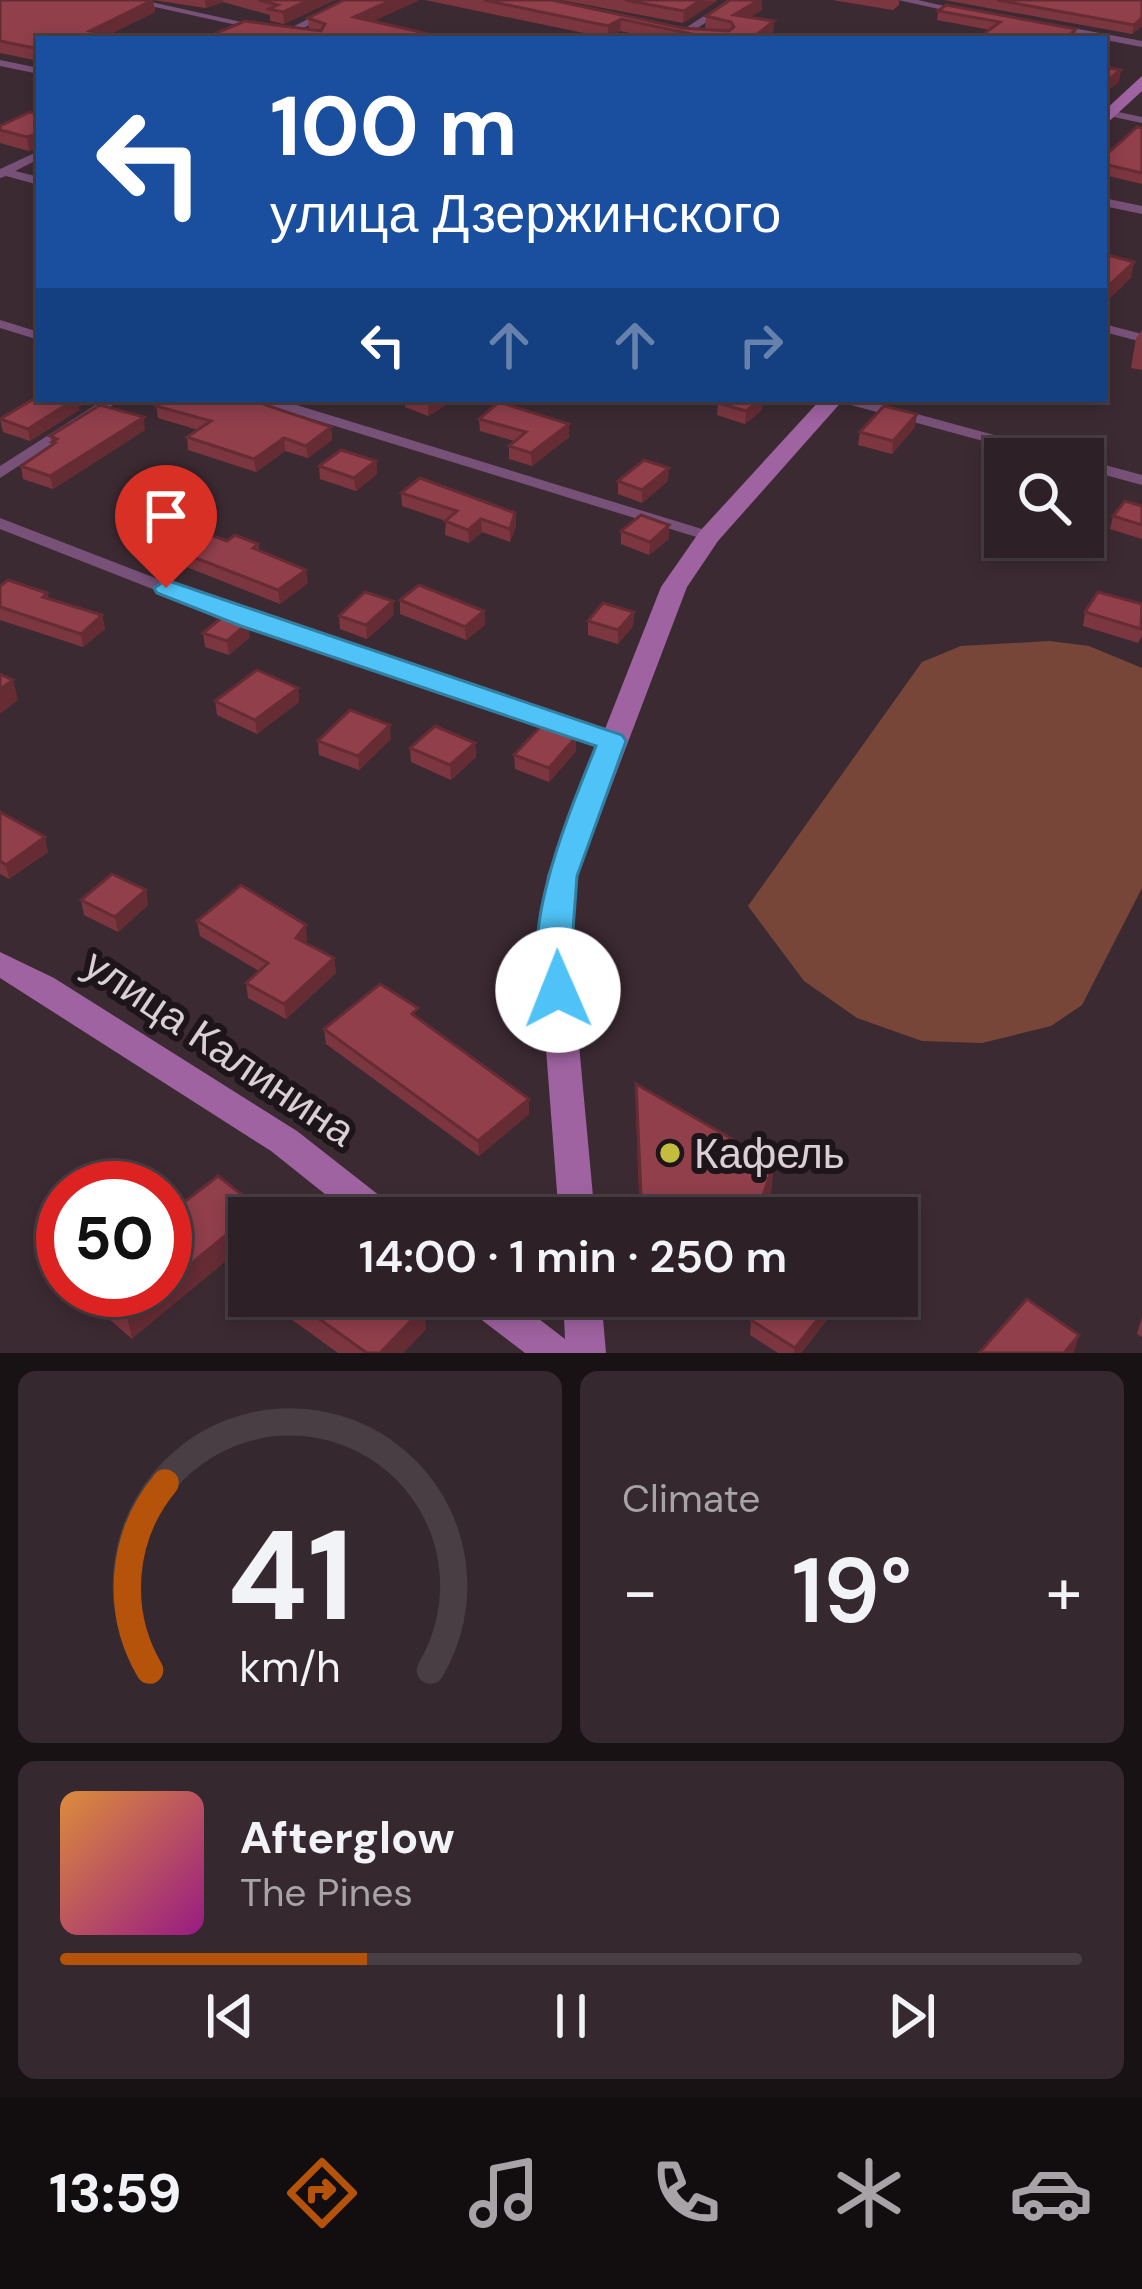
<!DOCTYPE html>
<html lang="en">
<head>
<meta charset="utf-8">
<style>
  body { margin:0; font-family:"DM Sans",sans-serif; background:#35282e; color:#f1f3f6; height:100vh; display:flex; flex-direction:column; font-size:45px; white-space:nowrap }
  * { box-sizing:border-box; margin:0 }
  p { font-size:39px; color:#a7a3a7 }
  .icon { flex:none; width:66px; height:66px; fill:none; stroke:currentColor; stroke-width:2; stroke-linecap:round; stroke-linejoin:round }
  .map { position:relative; height:1353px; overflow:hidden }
  .panel { display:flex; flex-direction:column; gap:18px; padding:18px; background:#191215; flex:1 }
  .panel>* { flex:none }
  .hud { position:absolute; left:36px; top:36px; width:1071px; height:366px; border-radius:0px; box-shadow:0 6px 18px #0003,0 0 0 3px #483e43; background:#1a4fa0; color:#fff; overflow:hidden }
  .fabs { position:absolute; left:984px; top:438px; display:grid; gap:24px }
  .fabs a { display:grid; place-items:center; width:120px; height:120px; border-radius:0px; background:#2d2026; box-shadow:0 6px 18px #0003,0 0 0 3px #483e43; font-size:60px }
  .speed { position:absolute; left:36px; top:1161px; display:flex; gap:24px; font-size:60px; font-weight:700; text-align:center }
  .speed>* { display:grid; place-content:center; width:156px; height:156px; border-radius:50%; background:#2d2026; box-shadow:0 6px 18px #0003,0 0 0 3px #483e43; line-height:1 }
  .speed .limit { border:18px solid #d22; background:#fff; color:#111 }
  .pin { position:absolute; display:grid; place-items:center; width:102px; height:102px; color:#fff; margin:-123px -51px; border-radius:50% 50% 50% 0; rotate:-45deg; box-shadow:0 0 12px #0007 }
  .pin .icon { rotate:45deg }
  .me { position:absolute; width:132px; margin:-66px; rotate:359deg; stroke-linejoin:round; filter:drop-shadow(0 0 9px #0008) }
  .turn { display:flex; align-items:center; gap:42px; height:252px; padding:0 36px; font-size:54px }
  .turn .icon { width:156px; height:156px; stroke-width:2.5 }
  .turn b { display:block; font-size:84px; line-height:102px }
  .lanes { display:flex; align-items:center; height:114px; padding:0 36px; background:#0003; justify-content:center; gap:60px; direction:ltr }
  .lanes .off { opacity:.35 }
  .big { font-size:90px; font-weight:600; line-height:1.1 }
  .panel .widget { flex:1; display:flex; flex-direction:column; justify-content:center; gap:18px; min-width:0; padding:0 42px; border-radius:18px; background:#35282e }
  .panel .dial { align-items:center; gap:0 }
  .dial svg { height:312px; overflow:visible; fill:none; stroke:#483e43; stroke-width:7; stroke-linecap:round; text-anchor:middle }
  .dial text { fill:#f1f3f6; stroke:none }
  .song { display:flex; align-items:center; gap:36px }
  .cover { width:144px; height:144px; border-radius:18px; background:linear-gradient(135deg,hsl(30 70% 55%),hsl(310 70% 35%)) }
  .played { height:12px; border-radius:6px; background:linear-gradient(90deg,#b45309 30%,#483e43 30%) }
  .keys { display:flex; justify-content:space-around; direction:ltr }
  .heat { display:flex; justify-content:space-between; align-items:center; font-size:66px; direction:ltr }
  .panel .tiles { flex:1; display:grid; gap:18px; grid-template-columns:1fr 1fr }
  .widget:last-child { grid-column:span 2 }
  .trip { position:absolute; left:228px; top:1197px; width:690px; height:120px; border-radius:0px; background:#2d2026; box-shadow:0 6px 18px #0003,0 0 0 3px #483e43; font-weight:600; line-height:120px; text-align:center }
  .dock { display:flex; height:192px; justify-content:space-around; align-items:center; background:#120d0f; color:#a7a3a7 }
  .dock .icon { width:84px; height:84px }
  .dock .current { color:#b45309 }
  .dock b { font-size:54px; color:#f1f3f6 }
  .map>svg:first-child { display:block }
  .green { fill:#784638 }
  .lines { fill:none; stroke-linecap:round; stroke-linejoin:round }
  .street { fill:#785179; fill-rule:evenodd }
  .secondary { fill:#9f63a1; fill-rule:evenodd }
  .wall { fill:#7c3640 }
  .shaded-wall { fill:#652c34 }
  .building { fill:#903f4b; stroke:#652c34; stroke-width:3 }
  .route { fill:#4fc3f7; stroke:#337fa1; stroke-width:3 }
  .poi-dot { fill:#c2bd3f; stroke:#1d1519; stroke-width:4.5 }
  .labels { text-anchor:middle; stroke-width:12; stroke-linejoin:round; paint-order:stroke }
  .near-street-label { font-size:42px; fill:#dbcfd5; stroke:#1d1519 }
  .near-poi-label { font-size:42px; fill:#dbcfd5; stroke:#1d1519; text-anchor:start }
</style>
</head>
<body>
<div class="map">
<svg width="1142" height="1353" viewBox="0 0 1142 1353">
  <rect width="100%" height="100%" fill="#3c2a32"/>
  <!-- green -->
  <path class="green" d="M1049,641L1089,646L1142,668V888L1082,1005L1051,1026L982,1043L922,1041L857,1018L804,981L748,906L922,662L961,646Z"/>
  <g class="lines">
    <!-- street -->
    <g class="street">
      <path d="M123,0H142L264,27L259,30Z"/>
      <path d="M345,0H358L282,39H269Z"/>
      <path d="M728,0H740L681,39H669Z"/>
      <path d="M898,0H918L971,12L966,15Z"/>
      <path d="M1052,24L1142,41V47L1048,29L1047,27Z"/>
      <path d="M0,60L39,68V74L0,66Z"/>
      <path d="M1104,109L1142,117V123L1104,115Z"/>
      <path d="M39,151V159L15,171L39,177V185L6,176L0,178V169Z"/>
      <path d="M1104,198L1142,206V214L1104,206Z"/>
      <path d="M0,320L39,332V340L0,328Z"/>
      <path d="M1104,324L1142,334V342L1104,332Z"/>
      <path d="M105,399H122L0,478V466Z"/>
      <path d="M255,399H277L715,533L717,536L709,541L703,539L257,402Z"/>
      <path d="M838,399H862L1071,456L1074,459H1049L840,402Z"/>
      <path d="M1083,459L1142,475V485L1083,469Z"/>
      <path d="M0,518L256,617L619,737L621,741L619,745H605L244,625L0,529Z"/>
    </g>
    <!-- secondary -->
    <g class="secondary">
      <path d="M1142,76V91L1104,126V111Z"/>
      <path d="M821,399H844L718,541L687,587L577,876L571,958L595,1218H559L539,958L547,876L661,587L700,531Z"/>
      <path d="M0,952L54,978L297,1131L394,1207L399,1218H355L271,1151L0,978Z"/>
      <path d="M461,1296H509L565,1339L563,1296H601L606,1353H525L466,1308Z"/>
    </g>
  </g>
  <!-- wall -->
  <g class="wall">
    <path d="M0,0H335L284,24L270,21V15L223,2L206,8L153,0L155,12L110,34L116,35V39H39V61L0,53Z"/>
    <path d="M425,0H552L682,28L711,30L705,28L706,16L730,0H762V10L750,17L774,21L773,33L766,39H660L620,31L608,38Z"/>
    <path d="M561,0H717L683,23Z"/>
    <path d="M832,0H899V5L893,10Z"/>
    <path d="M944,0H1142V26L1132,34Z"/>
    <path d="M938,11L1076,29L1075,39H977L990,30L937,20Z"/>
    <path d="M308,18L372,21L452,39L309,29Z"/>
    <path d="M39,115V147L29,151L0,143V126Z"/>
    <path d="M1142,128V184L1104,175V157Z"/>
    <path d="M1142,330V370L1131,368L1136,338Z"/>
    <path d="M39,399H93L78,407L79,410L30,441L3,432L0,419Z"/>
    <path d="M402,399H456L428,416L405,407V400Z"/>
    <path d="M718,403L762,410L745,424L717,415Z"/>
    <path d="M156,406L331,427L332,440L308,458L285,451L256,472L188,450L187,437L198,430L158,418Z"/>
    <path d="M479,419L569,437L532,466L509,459V446L514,441L480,431Z"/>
    <path d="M915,427L892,454L858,445L860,432Z"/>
    <path d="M145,430L53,489L23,479L21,466L52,445L50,436Z"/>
    <path d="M376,461L377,474L356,491L320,479L319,466Z"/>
    <path d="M618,481H668L642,503L618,494Z"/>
    <path d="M401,493L515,513L516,526L510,542L482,532L469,543L445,535L446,521L402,506Z"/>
    <path d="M1142,506V539L1110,529L1113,516Z"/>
    <path d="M130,517L183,525L227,541L258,544L259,550L308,583L280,604L179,564L173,569L148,561L146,547L156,539L133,530Z"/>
    <path d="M669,525V539L649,555L621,544V531Z"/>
    <path d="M0,586L47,593L48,598L102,615L105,629L83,647L0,620Z"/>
    <path d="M400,600L484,611L485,625L466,640L400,614Z"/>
    <path d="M1142,604V636L1138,643L1083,626L1085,612Z"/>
    <path d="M634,612L633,626L618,644L588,635V621Z"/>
    <path d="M394,615L367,639L340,629L339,616Z"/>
    <path d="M203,633L250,637L229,655L205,647Z"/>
    <path d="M298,688L299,702L257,734L217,715L215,701Z"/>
    <path d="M391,739L359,770L319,755L318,741Z"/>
    <path d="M475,743L476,757L451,780L411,762L410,748Z"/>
    <path d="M576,751L549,782L515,769L514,755Z"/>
    <path d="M0,812L48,852L9,879L0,874Z"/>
    <path d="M146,890L148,905L118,932L84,915L81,900Z"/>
    <path d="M197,921L307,940L305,943L334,958L336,973L286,1019L248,998L246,983L259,971L200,936Z"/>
    <path d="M419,1019L529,1114L479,1156L326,1044L324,1029Z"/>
    <path d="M636,1084L774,1163L771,1192L763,1218H640L636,1113Z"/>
    <path d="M259,1208L260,1218H249L132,1339L91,1303L88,1290H165Z"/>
    <path d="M259,1296H410L426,1329L403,1353H338Z"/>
    <path d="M832,1301L830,1316L801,1353H778L750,1335L751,1320Z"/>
    <path d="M1142,1317V1337L1137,1334Z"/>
  </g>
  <!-- shaded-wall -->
  <g class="shaded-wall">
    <path d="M153,0L155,12L101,39L90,31Z"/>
    <path d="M205,0H223V2L206,8Z"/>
    <path d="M309,0H335L284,24L283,12Z"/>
    <path d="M392,0H420L354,30V17Z"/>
    <path d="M701,0L717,1L683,23L684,11Z"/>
    <path d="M759,0H762V10L734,27V15Z"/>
    <path d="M1142,18V26L1132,34L1134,25Z"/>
    <path d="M621,19L620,31L608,38V26Z"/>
    <path d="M774,21L773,33L766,39H751Z"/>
    <path d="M1121,70L1119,82L1104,94V83Z"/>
    <path d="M38,133L39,147L29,151L27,137Z"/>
    <path d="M1134,262L1131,278L1104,304V290Z"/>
    <path d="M74,399H93L78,407L79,410L30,441L28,429Z"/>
    <path d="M435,399H456L428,416V403Z"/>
    <path d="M761,399H763L762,410L745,424L746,411Z"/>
    <path d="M917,414L915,427L892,454L893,441Z"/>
    <path d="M144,417L145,430L53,489L50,476Z"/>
    <path d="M569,424V437L532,466L531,453Z"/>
    <path d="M331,427L332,440L308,458L306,446Z"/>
    <path d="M284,438L285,451L256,472L254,459Z"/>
    <path d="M376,461L377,474L356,491L354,478Z"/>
    <path d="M669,468L668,481L642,503V490Z"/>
    <path d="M515,513L516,526L510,542V529Z"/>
    <path d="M182,514L183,527L163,542L161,528Z"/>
    <path d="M481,519L482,532L469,543L468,530Z"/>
    <path d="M669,525V539L649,555L650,542Z"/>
    <path d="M178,551L179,564L173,569L171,556Z"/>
    <path d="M306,570L308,583L280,604L278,590Z"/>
    <path d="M393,601L394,615L367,639L366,625Z"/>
    <path d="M484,611L485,625L466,640L465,627Z"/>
    <path d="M634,612L633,626L618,644V630Z"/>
    <path d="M102,615L105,629L83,647L81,634Z"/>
    <path d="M248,623L250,637L229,655L227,641Z"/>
    <path d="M13,680L18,700L0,714V689Z"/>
    <path d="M298,688L299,702L257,734L255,720Z"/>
    <path d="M390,725L391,739L359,770L358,756Z"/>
    <path d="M576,737V751L549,782V768Z"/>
    <path d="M475,743L476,757L451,780L450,765Z"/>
    <path d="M45,837L48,852L9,879L6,865Z"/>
    <path d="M146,890L148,905L118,932L115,917Z"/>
    <path d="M306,925L307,940L297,953L296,938Z"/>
    <path d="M334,958L336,973L286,1019L284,1004Z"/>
    <path d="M529,1099V1114L479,1156L478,1141Z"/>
    <path d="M774,1163L771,1192L763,1218H736Z"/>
    <path d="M259,1208L260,1218H249V1242L132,1339L127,1316L159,1290H165V1285Z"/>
    <path d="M832,1301L830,1316L801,1353H794L795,1348Z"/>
    <path d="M425,1306L426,1329L403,1353H380Z"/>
    <path d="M1079,1335L1074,1353H1064Z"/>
  </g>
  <!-- building -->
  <g class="building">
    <path d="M0,0H153L90,31L116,35L108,39H39V49L0,41Z"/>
    <path d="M258,0H309L283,12L269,9L278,5Z"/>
    <path d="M344,0H392L354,17L451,39H202L245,21L321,31L325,24L308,18Z"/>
    <path d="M484,0H552L682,28L729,31L734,27L731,22L706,16L730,0H759L734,15L774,21L751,39H703L706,37L621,19L608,26Z"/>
    <path d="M625,0H701L684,11Z"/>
    <path d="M997,0H1142V18L1134,25Z"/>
    <path d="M946,5L1076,29L1065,39H977L1000,22L938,11Z"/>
    <path d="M1104,67L1121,70L1104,83Z"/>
    <path d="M30,112L39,115V136L38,133L27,137L0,130V126Z"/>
    <path d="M1137,127L1142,128V173L1104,164V157Z"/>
    <path d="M1104,254L1134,262L1104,290Z"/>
    <path d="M39,396V399H75L28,429L0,419Z"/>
    <path d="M166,399H248L331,427L306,446L284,438L254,459L187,437L211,421L156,406Z"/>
    <path d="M722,399H761L746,411L718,403Z"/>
    <path d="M499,402L569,424L531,453L509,446L526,432L479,419Z"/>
    <path d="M100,405L144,417L50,476L21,466L55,443L52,442L57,439L50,436Z"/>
    <path d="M884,406L917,414L893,441L860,432Z"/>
    <path d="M1037,447L1062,452L1056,459H1028Z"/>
    <path d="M341,450L376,461L354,478L319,466Z"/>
    <path d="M644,460L669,468L642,490L618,481Z"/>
    <path d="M420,478L515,513L510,529L481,519L468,530L445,521L457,511L401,493Z"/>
    <path d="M1125,501L1142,506V525L1113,516Z"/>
    <path d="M152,503L182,514L161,528L130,517Z"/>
    <path d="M641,515L669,525L650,542L621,531Z"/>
    <path d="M178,523L227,541L235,535L258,544L253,548L306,570L278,590L178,551L171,556L146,547Z"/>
    <path d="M8,580L47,593L43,597L102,615L81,634L0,607V586Z"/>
    <path d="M419,585L484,611L465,627L400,600Z"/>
    <path d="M365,592L393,601L366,625L339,616Z"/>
    <path d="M1098,592L1142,604L1141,629L1085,612Z"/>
    <path d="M603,603L634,612L618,630L588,621Z"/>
    <path d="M225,615L248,623L227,641L203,633Z"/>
    <path d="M257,670L298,688L255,720L215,701Z"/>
    <path d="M0,674L13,680L0,689Z"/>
    <path d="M350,710L390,725L358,756L318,741Z"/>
    <path d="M542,725L576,737L549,768L514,755Z"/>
    <path d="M435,726L475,743L450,765L410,748Z"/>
    <path d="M0,812L45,837L6,865L0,861Z"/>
    <path d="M112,874L146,890L115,917L81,900Z"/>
    <path d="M241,885L306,925L296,938L334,958L284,1004L246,983L268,963L197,921Z"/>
    <path d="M380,984L418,1008L412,1014L529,1099L478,1141L324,1029Z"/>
    <path d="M636,1084L774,1163L757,1213L736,1218H642Z"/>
    <path d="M218,1176L259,1208L165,1285V1217Z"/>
    <path d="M97,1290H159L127,1316Z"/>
    <path d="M287,1296H410L425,1306L380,1353H367Z"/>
    <path d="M771,1296H824L832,1301L795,1348L751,1320Z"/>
    <path d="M1027,1299L1079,1335L1064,1353H979Z"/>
  </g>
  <!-- route -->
  <path class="route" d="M166,580L622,735L626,741L577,876L571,958L575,990L570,999H547C513,940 573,804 596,746L241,626L157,593L154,588Z"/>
  <!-- markers -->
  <circle class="poi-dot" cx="670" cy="1153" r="12"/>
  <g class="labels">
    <!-- near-street labels -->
    <g class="near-street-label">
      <text transform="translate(220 1047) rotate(34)" y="15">улица Калинина</text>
    </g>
    <!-- near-poi labels -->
    <g class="near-poi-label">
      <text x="694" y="1168">Кафель</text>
    </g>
  </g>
</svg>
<div class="fabs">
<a><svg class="icon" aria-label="search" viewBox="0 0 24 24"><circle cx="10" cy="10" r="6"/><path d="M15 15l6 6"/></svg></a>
</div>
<div class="speed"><div class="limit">50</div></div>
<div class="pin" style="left:166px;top:588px;background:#d93025"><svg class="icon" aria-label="arrive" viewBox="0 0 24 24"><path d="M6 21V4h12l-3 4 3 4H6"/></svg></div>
<svg class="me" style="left:558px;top:990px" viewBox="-20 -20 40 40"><circle r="19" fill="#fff"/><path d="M0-13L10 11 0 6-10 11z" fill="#4fc3f7"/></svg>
<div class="trip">14:00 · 1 min · 250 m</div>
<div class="hud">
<div class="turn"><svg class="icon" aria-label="left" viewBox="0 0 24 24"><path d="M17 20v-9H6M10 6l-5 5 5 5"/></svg><div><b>100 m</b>улица Дзержинского</div></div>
<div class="lanes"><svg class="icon" aria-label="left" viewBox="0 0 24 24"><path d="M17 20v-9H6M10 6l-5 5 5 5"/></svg><svg class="icon off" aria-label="ahead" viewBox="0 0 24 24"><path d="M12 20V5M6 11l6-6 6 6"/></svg><svg class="icon off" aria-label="ahead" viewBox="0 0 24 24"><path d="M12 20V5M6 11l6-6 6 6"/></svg><svg class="icon off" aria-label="right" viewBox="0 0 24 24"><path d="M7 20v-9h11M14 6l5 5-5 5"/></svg></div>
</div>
</div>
<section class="panel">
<div class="tiles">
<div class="widget dial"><svg viewBox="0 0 100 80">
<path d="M14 69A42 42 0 1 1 86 69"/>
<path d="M14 69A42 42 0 0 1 18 21" stroke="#b45309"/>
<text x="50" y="56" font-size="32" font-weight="700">41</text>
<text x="50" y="72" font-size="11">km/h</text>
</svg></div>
<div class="widget"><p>Climate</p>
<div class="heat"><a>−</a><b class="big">19°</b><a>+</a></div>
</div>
<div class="widget">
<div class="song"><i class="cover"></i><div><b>Afterglow</b><p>The Pines</p></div></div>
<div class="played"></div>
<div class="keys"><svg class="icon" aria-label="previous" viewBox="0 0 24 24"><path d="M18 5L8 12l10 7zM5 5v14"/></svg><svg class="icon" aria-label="pause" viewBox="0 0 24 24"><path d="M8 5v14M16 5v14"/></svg><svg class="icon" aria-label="next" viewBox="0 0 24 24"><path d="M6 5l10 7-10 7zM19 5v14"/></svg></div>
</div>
</div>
</section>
<nav class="dock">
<b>13:59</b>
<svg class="icon current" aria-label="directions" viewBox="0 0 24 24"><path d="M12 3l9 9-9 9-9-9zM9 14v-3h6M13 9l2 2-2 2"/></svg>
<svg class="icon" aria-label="music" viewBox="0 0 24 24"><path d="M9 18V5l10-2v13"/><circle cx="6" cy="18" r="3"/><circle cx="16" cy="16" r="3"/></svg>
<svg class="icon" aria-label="phone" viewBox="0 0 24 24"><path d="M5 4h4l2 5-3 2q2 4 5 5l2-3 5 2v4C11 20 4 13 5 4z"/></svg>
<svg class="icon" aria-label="climate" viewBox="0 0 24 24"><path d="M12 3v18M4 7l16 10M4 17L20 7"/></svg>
<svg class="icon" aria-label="car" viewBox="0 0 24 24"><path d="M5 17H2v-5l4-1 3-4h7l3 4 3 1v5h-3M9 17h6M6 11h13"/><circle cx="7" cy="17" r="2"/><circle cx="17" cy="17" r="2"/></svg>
</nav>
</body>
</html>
